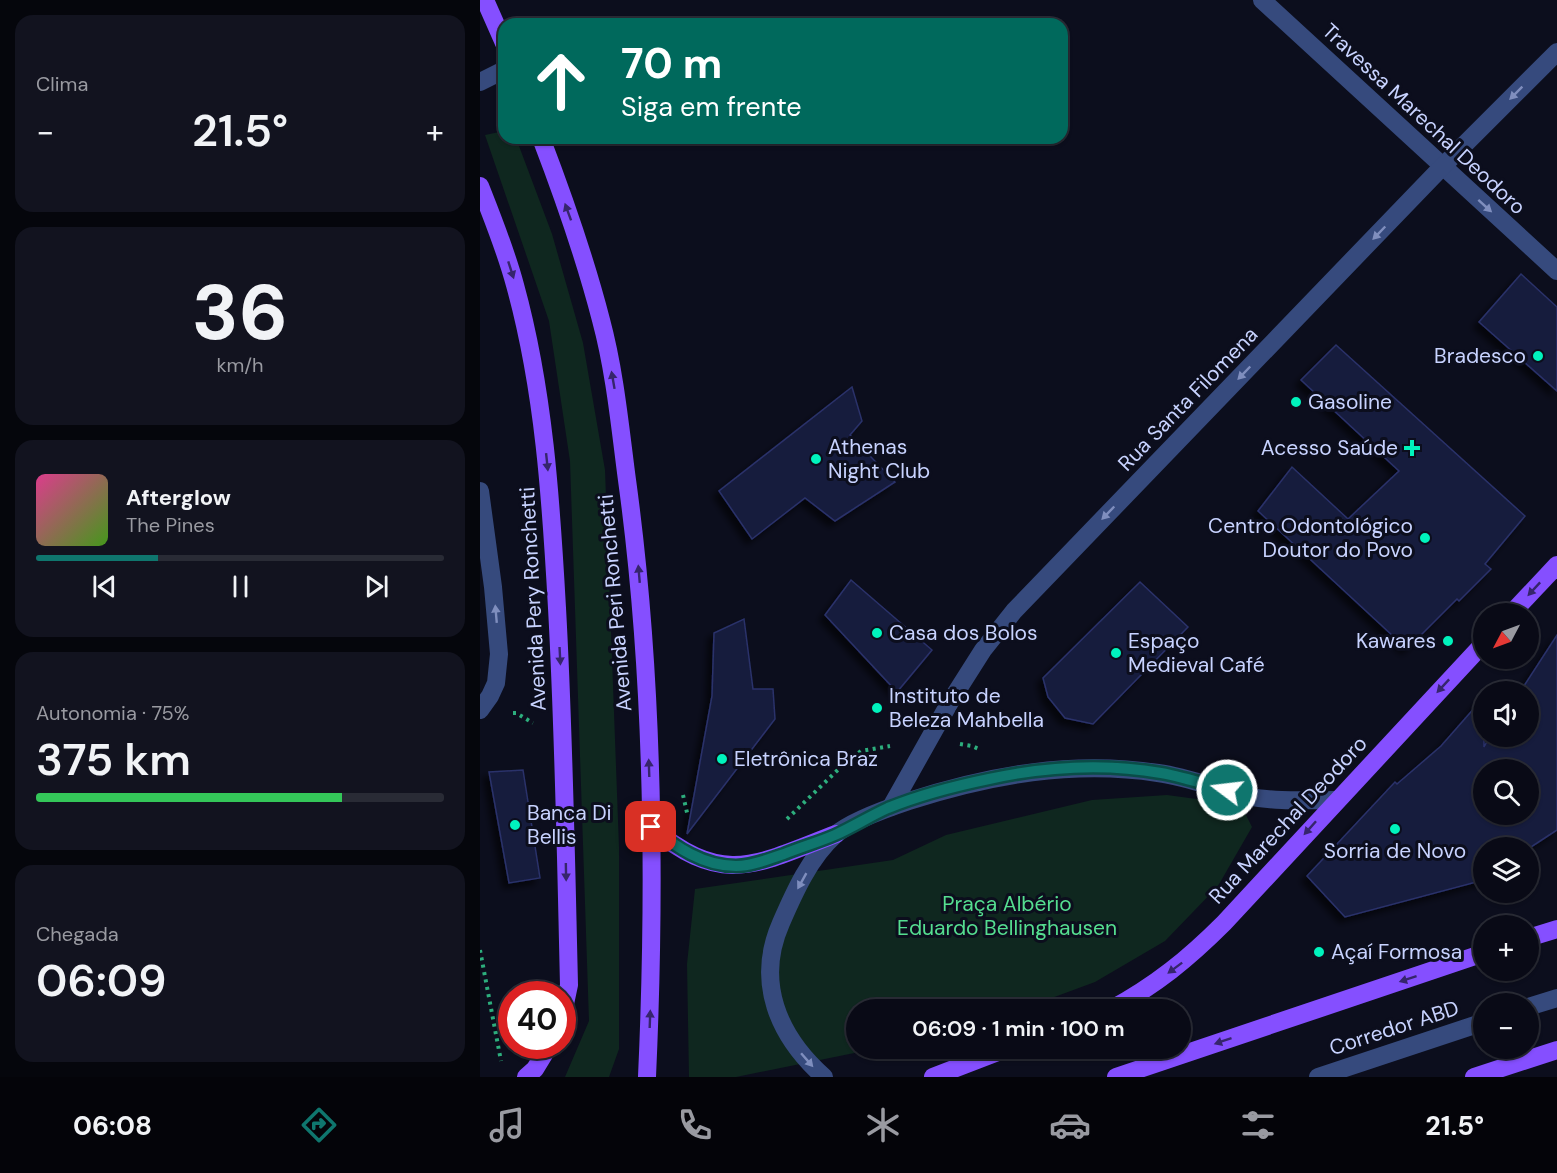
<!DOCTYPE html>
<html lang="pt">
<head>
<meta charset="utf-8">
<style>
  body { margin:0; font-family:"DM Sans",sans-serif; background:#12131f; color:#f1f3f6; height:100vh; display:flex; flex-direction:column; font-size:22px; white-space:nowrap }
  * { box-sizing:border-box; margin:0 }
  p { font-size:20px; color:#999aa1 }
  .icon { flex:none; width:33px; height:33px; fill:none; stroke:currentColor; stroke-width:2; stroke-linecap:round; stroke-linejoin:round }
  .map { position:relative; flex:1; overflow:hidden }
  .sheet { display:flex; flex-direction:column; gap:15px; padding:15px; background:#05060c; width:480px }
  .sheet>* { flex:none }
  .guide { position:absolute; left:18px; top:18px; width:570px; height:126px; border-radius:18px; box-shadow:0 2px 4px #0004,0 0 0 2px #292b35; background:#00695c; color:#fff; overflow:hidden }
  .needle { width:39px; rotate:229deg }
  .controls { position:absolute; left:993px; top:603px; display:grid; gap:12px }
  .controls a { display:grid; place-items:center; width:66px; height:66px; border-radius:50%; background:#090a16; box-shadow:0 2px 4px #0004,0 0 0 2px #292b35; font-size:30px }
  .speed { position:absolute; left:18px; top:981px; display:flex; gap:12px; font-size:30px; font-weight:700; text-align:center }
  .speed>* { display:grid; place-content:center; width:78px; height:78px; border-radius:50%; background:#090a16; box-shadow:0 2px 4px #0004,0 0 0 2px #292b35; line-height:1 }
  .speed .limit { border:9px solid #d22; background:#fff; color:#111 }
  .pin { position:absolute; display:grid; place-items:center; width:51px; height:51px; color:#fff; margin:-26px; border-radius:12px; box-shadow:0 3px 9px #0006 }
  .me { position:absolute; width:66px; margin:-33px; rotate:285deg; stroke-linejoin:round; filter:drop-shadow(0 0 4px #0008) }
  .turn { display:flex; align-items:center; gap:21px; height:126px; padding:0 24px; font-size:27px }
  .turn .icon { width:78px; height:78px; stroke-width:2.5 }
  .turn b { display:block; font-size:42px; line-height:51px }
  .big { font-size:45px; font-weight:600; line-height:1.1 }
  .sheet .card { flex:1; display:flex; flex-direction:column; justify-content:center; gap:9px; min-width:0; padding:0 21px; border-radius:18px; background:#12131f }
  .sheet .dial { align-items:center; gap:0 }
  .dial b { font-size:78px; line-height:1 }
  .song { display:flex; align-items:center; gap:18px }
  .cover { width:72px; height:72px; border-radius:9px; background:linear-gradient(135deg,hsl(330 70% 55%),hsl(100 70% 35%)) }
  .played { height:6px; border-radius:3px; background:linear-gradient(90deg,#0f766e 30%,#292b35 30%) }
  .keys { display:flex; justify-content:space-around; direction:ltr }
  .heat { display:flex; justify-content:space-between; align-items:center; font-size:33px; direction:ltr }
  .charge { height:9px; border-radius:4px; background:linear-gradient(90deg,#34c759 75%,#292b35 0) }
  .trip { position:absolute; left:366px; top:999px; width:345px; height:60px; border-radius:30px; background:#090a16; box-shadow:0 2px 4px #0004,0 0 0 2px #292b35; font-weight:600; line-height:60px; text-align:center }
  .tab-bar { display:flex; height:96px; justify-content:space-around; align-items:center; background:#040409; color:#999aa1 }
  .tab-bar .icon { width:42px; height:42px }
  .tab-bar .selected { color:#0f766e }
  .tab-bar b { font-size:27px; color:#f1f3f6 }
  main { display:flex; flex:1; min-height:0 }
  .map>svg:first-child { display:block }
  .green { fill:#0f271f }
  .building { fill:#181c3e; stroke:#2a326a; stroke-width:1.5; fill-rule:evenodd; filter:url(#shadow) }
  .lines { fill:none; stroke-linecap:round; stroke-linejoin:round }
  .path { stroke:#2dae7d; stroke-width:4; stroke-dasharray:3 4.5; stroke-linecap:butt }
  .minor { stroke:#364a7d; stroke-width:18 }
  .major { stroke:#854fff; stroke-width:18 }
  .oneway { fill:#7f8ebe }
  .oneway2 { fill:#36256c }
  .route-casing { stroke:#0a4d48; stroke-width:15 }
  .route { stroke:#0f766e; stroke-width:10 }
  .poi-dot { fill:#00f3bd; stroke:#0c0e1d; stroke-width:2 }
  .labels { text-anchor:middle; stroke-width:6; stroke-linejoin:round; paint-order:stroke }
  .street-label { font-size:21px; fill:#c8d3ff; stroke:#0c0e1d }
  .poi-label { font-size:21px; fill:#c8d3ff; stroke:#0c0e1d; text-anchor:start }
  .park-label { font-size:21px; fill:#55de90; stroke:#0c0e1d }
</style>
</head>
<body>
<main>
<section class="sheet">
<div class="card"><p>Clima</p>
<div class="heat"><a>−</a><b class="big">21.5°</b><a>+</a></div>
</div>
<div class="card dial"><b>36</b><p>km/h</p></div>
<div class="card">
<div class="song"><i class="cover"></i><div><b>Afterglow</b><p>The Pines</p></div></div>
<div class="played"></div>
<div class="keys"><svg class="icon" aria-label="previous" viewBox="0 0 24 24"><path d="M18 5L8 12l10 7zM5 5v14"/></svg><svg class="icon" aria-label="pause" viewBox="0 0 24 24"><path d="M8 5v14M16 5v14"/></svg><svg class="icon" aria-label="next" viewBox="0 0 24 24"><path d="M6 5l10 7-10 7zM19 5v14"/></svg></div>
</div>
<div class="card"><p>Autonomia · 75%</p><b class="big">375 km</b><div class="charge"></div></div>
<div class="card"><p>Chegada</p><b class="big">06:09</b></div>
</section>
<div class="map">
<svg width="1077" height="1077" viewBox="0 0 1077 1077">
  <defs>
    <filter id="shadow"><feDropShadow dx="-5.5" dy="5.5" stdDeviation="3" flood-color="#0009"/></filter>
  </defs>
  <rect width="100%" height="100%" fill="#0c0e1d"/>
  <!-- green -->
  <g class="green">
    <path d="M24,131V138H36L72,234L103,343L125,470L139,847V1049L129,1077H85L109,1021L90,461L69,321L5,135Z"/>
    <path d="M687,795L761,805L772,827L738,886L685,941L615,982L542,1009L376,1010V1048L394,1049L256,1077H209L207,964L215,889L413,860L466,835L612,800Z"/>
  </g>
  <!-- building -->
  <g class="building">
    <path d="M1041,274L1077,307V391L999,322Z"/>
    <path d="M856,345L1045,516L1005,564L1011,569L979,601L977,599L927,649L778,511L812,467L868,519L919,471L821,380Z"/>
    <path d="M372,387L382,421L370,435L415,482L355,521L325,498L272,539L239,491Z"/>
    <path d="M371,580L452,650L417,692L345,615Z"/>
    <path d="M660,582L708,627L613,724L585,718L568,697L563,678Z"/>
    <path d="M264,619L273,689H293L295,719L207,834L232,696L234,633Z"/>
    <path d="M1077,635V830L1048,849L1004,848V880L865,917L827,876L915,782L917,784L961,746L1004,697V747L1010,736H1048V692H1040ZM1004,770H1048V814H1004Z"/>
    <path d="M43,770L60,878L29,883L9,772Z"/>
  </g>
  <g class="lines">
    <!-- path -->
    <g class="path">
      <path d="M33,713H36L53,723"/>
      <path d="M480,744L492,746L501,750"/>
      <path d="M203,795L208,817"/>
      <path d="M307,819L366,762L381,751L410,746"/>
      <path d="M0,950L21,1061"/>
    </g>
    <!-- minor -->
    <g class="minor">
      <path d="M782,0L1077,271"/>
      <path d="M0,82L24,70"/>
      <path d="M0,491L13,587L19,654L16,683L10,696L0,710"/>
      <path d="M411,807L470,702L503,650L534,611L962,167L1077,52"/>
      <path d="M1048,1007L1077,998"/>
      <path d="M344,1077C298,1036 275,982 301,923C314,893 330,857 355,835C371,821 408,808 429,801C510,775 593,760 678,773C708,777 737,789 766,796C795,802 827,800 856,800"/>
      <path d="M838,1077L1004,1022"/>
    </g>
    <!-- major -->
    <g class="major">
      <path d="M5,0L24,43"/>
      <path d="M61,138C84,198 105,258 121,320C135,372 140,427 147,480C174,677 176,878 167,1077"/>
      <path d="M0,186C13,219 26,251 35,285C64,390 71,500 77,608C84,734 86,860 89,985L82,1018"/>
      <path d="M1031,614L1077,565"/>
      <path d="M171,827C244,888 277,864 356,834"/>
      <path d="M1048,938L1077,929"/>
      <path d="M630,1010C676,985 708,959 744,923L1004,643"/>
      <path d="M46,1077L55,1069L69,1046"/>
      <path d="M453,1077L528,1048"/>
      <path d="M636,1077L1004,953"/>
      <path d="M994,1077L1077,1050"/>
    </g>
  </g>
  <!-- one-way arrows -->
  <defs><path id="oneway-solid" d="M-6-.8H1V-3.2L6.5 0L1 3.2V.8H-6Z" transform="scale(1.5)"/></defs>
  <g class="oneway">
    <use href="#oneway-solid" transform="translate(1036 93) rotate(135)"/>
    <use href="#oneway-solid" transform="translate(1005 206) rotate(42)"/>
    <use href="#oneway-solid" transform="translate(899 233) rotate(134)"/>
    <use href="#oneway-solid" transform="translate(764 373) rotate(134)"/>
    <use href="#oneway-solid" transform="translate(628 513) rotate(134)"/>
    <use href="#oneway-solid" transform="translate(16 614) rotate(-95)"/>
    <use href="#oneway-solid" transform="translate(322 881) rotate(119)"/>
    <use href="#oneway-solid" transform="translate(327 1060) rotate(49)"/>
  </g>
  <g class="oneway2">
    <use href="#oneway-solid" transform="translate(88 212) rotate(-110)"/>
    <use href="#oneway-solid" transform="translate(31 270) rotate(72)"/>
    <use href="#oneway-solid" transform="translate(133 380) rotate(-100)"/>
    <use href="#oneway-solid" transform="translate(67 462) rotate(84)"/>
    <use href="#oneway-solid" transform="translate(159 574) rotate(-95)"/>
    <use href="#oneway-solid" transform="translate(1054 589) rotate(133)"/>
    <use href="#oneway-solid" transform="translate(80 656) rotate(87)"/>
    <use href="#oneway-solid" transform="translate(963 686) rotate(133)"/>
    <use href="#oneway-solid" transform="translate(169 768) rotate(-92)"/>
    <use href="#oneway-solid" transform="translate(830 828) rotate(132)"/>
    <use href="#oneway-solid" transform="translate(86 872) rotate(89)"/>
    <use href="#oneway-solid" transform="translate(695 968) rotate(143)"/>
    <use href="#oneway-solid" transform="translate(928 979) rotate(162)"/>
    <use href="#oneway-solid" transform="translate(170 1019) rotate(-88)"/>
    <use href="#oneway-solid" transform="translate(743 1041) rotate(161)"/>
  </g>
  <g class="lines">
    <defs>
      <path id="route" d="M171,827C196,847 223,866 256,866C272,866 289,859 304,854C321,847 339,842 355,835C373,827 390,816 408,808C440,795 475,786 509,779C564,767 624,763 681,773C703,777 725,784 747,790"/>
    </defs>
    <!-- route casing -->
    <use href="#route" class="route-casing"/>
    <!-- route -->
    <use href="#route" class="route"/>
  </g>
  <!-- markers -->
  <g class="poi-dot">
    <circle cx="1058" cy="356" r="6"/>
    <circle cx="816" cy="402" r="6"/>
    <path d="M929 439h6v6h6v6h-6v6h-6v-6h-6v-6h6z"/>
    <circle cx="336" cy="459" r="6"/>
    <circle cx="945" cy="538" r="6"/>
    <circle cx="397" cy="633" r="6"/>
    <circle cx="968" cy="641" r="6"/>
    <circle cx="636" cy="653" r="6"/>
    <circle cx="397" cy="708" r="6"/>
    <circle cx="242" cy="759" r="6"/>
    <circle cx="35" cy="825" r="6"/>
    <circle cx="915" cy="829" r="6"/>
    <circle cx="839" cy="952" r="6"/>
  </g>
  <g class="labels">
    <!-- street labels -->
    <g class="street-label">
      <text transform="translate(944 119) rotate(43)" y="7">Travessa Marechal Deodoro</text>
      <text transform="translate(708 399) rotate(-46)" y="7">Rua Santa Filomena</text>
      <text transform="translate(53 599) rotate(-93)" y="7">Avenida Pery Ronchetti</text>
      <text transform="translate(135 603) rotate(-95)" y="7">Avenida Peri Ronchetti</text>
      <text transform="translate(808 820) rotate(-47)" y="7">Rua Marechal Deodoro</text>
      <text transform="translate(914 1028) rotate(-18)" y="7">Corredor ABD</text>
    </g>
    <!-- poi labels -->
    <g class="poi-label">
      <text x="1046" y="363" text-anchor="end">Bradesco</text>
      <text x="828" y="409">Gasoline</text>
      <text x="348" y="454">Athenas<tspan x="348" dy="24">Night Club</tspan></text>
      <text x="918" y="455" text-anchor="end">Acesso Saúde</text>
      <text x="933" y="533" text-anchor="end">Centro Odontológico<tspan x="933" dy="24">Doutor do Povo</tspan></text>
      <text x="409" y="640">Casa dos Bolos</text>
      <text x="648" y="648">Espaço<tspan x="648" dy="24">Medieval Café</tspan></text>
      <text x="956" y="648" text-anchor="end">Kawares</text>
      <text x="409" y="703">Instituto de<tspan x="409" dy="24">Beleza Mahbella</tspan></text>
      <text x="254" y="766">Eletrônica Braz</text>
      <text x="47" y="820">Banca Di<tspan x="47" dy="24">Bellis</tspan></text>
      <text x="915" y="858" text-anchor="middle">Sorria de Novo</text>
      <text x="851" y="959">Açaí Formosa</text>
    </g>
    <!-- park labels -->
    <g class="park-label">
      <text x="527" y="911">Praça Albério<tspan x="527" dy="24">Eduardo Bellinghausen</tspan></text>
    </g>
  </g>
</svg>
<div class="controls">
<a><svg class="needle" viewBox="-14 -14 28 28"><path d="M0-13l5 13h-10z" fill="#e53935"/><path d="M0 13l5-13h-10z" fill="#999aa1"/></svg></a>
<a><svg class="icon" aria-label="sound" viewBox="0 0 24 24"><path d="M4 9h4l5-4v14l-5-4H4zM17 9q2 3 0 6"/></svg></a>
<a><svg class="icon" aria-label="search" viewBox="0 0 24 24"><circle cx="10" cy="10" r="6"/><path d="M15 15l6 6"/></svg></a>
<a><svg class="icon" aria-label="layers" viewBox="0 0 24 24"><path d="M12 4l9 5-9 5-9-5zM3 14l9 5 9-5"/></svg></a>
<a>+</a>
<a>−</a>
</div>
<div class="speed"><div class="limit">40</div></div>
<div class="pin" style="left:171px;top:827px;background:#d93025"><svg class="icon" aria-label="arrive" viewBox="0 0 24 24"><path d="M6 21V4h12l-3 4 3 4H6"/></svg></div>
<svg class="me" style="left:747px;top:790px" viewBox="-20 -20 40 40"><circle r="17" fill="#0f766e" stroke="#fff" stroke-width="3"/><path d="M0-11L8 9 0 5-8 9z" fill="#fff"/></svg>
<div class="trip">06:09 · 1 min · 100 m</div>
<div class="guide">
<div class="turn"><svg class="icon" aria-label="ahead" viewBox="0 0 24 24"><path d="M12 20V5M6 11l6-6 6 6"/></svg><div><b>70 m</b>Siga em frente</div></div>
</div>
</div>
</main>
<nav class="tab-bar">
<b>06:08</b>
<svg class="icon selected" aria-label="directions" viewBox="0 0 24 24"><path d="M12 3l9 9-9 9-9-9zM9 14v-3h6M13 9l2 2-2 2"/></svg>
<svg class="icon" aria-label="music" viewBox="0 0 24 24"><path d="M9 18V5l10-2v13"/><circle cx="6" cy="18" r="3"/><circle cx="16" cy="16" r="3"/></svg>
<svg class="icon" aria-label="phone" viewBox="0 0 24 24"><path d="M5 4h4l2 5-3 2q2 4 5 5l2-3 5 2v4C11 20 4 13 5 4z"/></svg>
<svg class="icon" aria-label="climate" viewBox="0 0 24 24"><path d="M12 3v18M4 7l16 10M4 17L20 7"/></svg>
<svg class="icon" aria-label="car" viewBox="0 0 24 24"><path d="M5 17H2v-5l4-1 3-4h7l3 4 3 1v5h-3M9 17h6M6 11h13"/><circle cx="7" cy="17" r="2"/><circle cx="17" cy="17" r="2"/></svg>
<svg class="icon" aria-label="filters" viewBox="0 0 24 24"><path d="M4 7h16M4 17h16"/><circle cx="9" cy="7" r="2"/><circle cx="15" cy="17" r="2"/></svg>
<b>21.5°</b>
</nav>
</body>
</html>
